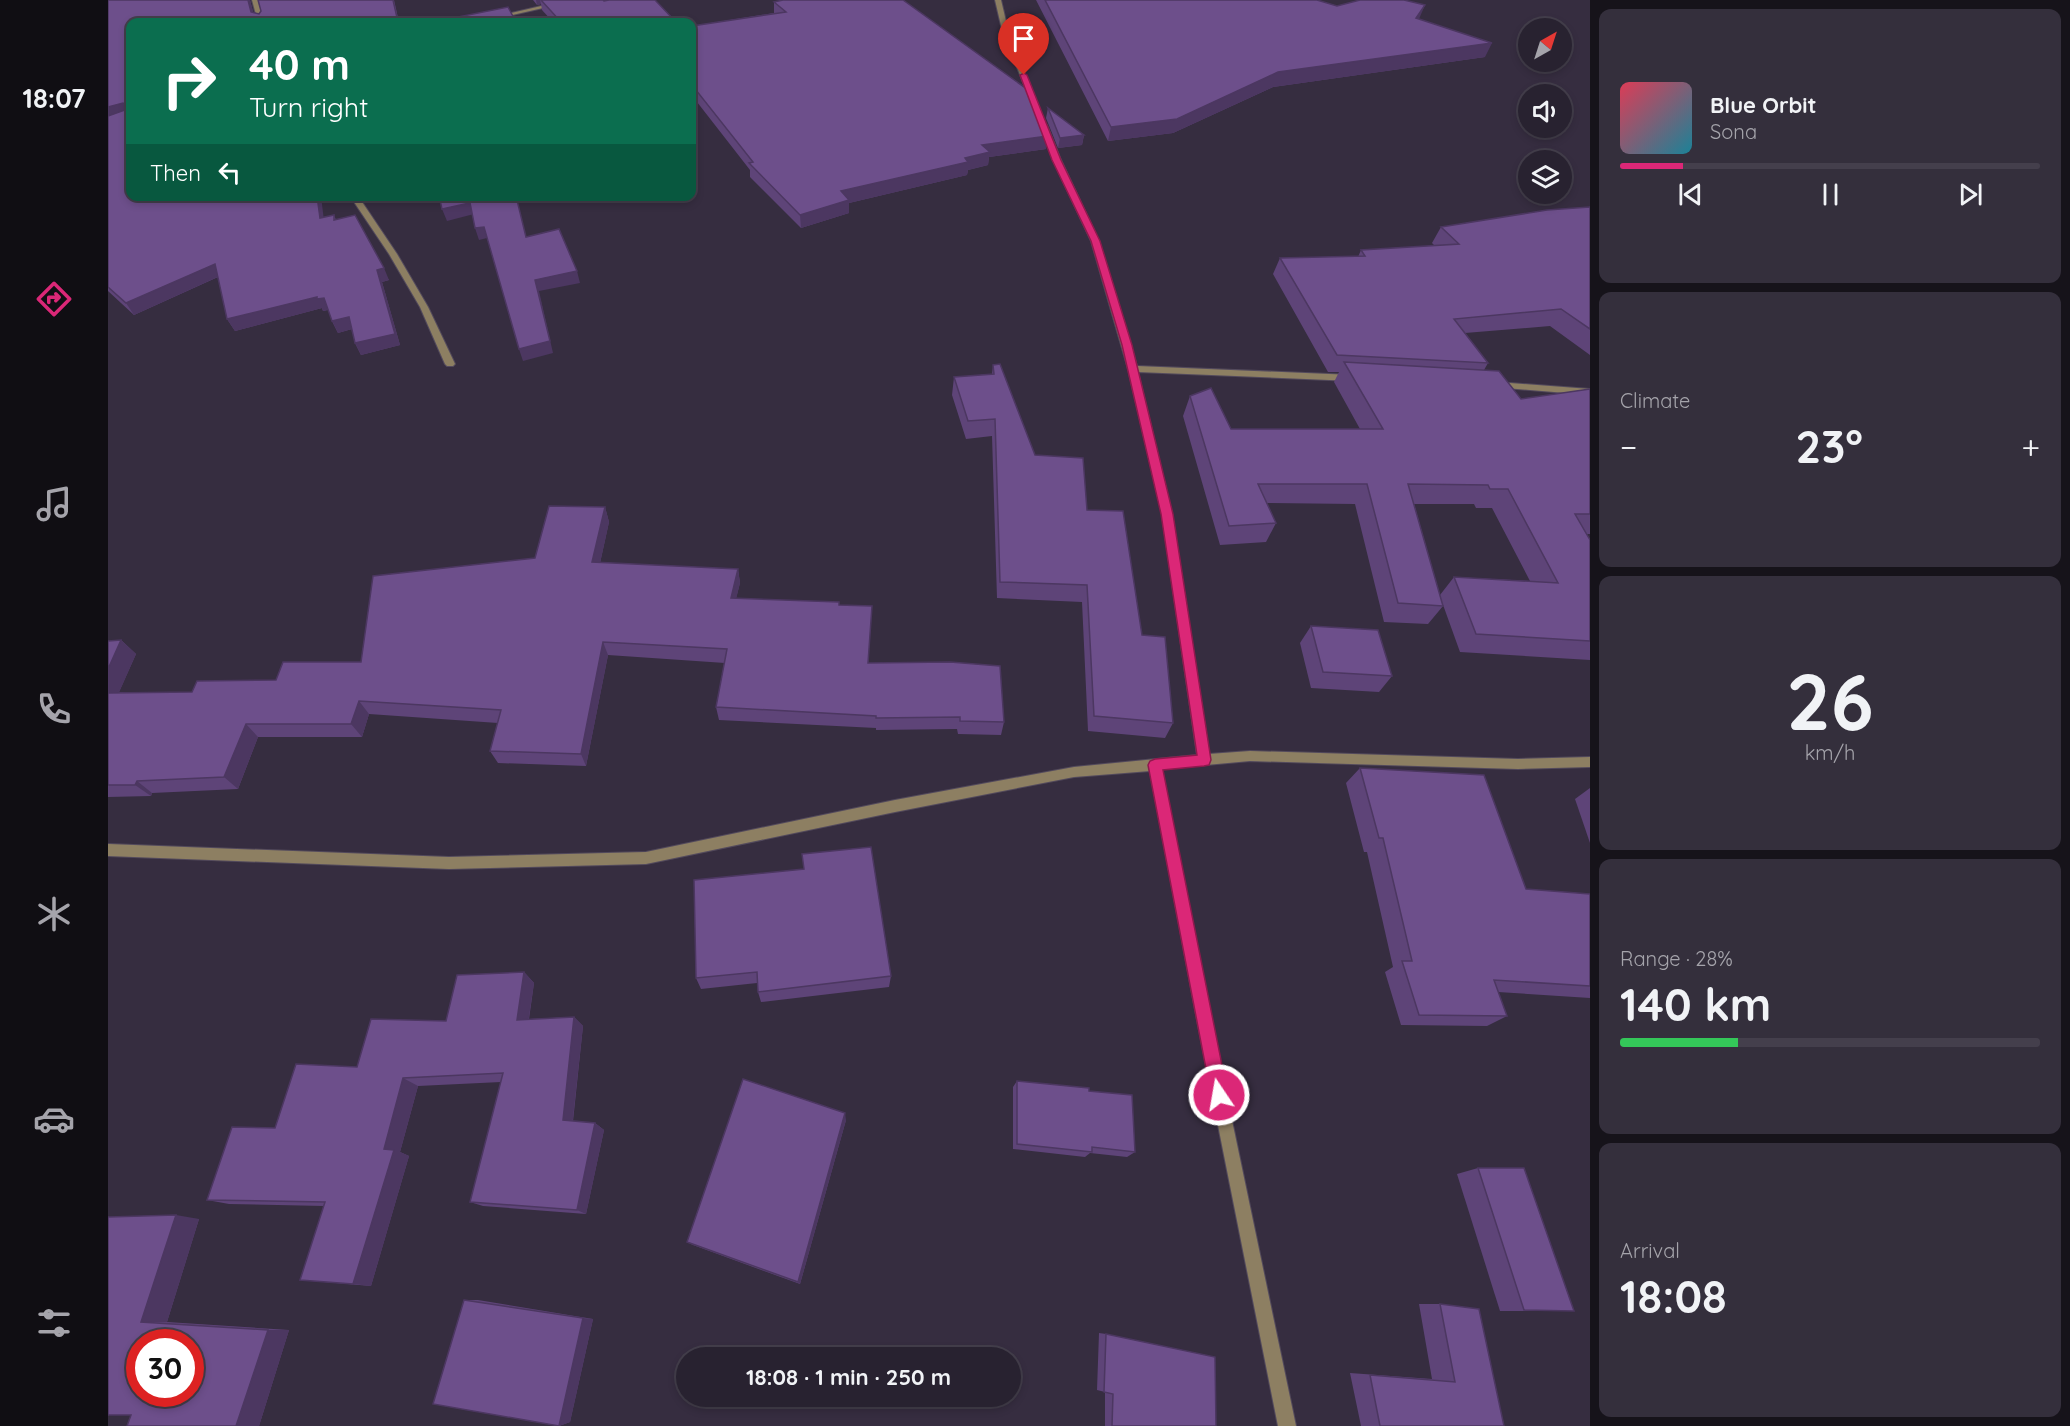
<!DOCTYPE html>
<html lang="en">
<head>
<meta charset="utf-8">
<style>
  body { margin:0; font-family:Quicksand,sans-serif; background:#342f3c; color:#f1f3f6; height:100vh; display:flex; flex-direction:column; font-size:22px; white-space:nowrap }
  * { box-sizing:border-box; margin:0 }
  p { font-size:20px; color:#a5a4ab }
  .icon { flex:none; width:33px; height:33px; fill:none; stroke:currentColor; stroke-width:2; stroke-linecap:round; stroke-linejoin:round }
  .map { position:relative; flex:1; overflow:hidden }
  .sheet { display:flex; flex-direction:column; gap:9px; padding:9px; background:#16131a; width:480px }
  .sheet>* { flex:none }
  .hud { position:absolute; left:18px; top:18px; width:570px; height:183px; border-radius:12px; box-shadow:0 3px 9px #0003,0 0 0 2px #443f4c; background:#0b6e4f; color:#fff; overflow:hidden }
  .needle { width:39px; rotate:39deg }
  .tools { position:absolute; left:1410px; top:18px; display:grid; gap:12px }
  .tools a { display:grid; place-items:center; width:54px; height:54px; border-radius:50%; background:#282230; box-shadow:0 3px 9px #0003,0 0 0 2px #443f4c; font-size:30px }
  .speed { position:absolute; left:18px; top:1329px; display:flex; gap:12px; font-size:30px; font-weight:700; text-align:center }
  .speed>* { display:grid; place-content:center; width:78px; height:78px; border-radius:50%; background:#282230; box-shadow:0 3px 9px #0003,0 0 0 2px #443f4c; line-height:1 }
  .speed .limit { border:9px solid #d22; background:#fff; color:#111 }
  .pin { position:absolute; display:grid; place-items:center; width:51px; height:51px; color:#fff; margin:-62px -26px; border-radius:50% 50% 50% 0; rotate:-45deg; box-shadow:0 0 6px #0007 }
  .pin .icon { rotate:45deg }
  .me { position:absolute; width:66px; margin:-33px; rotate:348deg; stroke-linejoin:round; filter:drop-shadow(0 0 4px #0008) }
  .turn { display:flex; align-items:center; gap:21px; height:126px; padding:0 24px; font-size:27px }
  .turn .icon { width:78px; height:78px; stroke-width:2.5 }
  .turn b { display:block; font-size:42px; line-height:51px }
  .then { display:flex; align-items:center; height:57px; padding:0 24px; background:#0003; gap:12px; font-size:22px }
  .big { font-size:45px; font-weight:700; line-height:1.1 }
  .sheet .widget { flex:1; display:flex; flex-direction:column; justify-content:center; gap:9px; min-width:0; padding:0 21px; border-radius:12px; background:#342f3c }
  .sheet .dial { align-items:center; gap:0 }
  .dial b { font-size:78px; line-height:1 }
  .song { display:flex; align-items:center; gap:18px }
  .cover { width:72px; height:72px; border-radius:9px; background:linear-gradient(135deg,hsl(350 70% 55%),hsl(190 70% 35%)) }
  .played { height:6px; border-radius:3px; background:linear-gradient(90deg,#db2777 15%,#443f4c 15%) }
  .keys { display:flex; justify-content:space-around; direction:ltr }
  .heat { display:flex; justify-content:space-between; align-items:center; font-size:33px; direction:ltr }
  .charge { height:9px; border-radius:4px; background:linear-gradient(90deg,#34c759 28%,#443f4c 0) }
  .trip { position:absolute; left:568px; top:1347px; width:345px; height:60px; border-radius:30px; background:#282230; box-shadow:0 3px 9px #0003,0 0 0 2px #443f4c; font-weight:700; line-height:60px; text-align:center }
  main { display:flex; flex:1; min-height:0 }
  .tabs { display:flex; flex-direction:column; width:108px; justify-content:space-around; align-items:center; background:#100e13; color:#a5a4ab }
  .tabs .icon { width:42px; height:42px }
  .tabs .current { color:#db2777 }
  .tabs b { font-size:27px; color:#f1f3f6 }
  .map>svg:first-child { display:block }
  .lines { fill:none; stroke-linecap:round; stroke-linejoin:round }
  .street-casing { stroke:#534a5c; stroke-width:2 }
  .street { fill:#8d7f62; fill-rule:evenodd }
  .wall { fill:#5e4478; fill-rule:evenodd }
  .shaded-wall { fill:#4c3761 }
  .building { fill:#6d4f8b; stroke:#4c3761; stroke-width:1.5; fill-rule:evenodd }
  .route { fill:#db2777; stroke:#8e194d; stroke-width:1.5 }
</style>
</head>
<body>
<main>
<nav class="tabs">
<b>18:07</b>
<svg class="icon current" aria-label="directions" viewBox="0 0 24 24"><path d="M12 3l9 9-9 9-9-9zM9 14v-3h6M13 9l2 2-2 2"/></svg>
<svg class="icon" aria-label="music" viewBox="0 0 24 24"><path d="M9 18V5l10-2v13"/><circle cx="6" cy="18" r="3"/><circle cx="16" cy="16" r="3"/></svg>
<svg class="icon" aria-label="phone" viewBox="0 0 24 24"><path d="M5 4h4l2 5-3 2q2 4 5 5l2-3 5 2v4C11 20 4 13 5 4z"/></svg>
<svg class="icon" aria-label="climate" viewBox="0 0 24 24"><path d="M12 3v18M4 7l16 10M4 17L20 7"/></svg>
<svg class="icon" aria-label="car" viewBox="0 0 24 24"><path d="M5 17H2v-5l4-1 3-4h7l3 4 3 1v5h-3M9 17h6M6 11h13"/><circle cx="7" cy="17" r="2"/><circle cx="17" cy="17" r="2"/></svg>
<svg class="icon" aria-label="filters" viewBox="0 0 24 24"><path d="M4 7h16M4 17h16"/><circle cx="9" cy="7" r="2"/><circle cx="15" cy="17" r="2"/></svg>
</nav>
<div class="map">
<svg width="1482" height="1426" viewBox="0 0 1482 1426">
  <rect width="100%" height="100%" fill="#362d40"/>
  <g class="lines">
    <defs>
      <g id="street">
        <path d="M144,0H150L156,22H150Z"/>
        <path d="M459,0H470L374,22H365Z"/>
        <path d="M887,0H893L901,34L930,107L925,106L895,34Z"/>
        <path d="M932,123L939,125L953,160L991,241L1029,366L1245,375L1250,378L1245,381L1030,372L1064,514L1101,754L1142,751L1410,759L1482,757V767L1410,769L1142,761L1054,769L1104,1025L1188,1426H1170L1090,1025L1042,771L966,777L787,812L538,864L341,869L0,856V844L341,857L538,852L787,800L966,767L1089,755L1054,514L1020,369L983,241L945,160Z"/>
        <path d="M242,196H250L289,254L320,307L347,364L345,366H339L337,364L312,307L281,254Z"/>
        <path d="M1389,382L1482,389V395L1386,387L1384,385Z"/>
      </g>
    </defs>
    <!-- street casing -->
    <use href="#street" class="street-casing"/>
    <!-- street -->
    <use href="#street" class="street"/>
  </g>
  <!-- wall -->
  <g class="wall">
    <path d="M0,0H142L145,12L151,14L286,0L291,22H22V196L216,217L226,215L228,220L281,280L274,282L292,345L253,355L247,343L244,329L230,333L224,321L220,310L215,311L214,308L127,331L119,319L110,277L26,315L0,291Z"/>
    <path d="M425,0H495L568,22H445L434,10L433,4L429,5Z"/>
    <path d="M928,0H1209L1229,6L1311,19L1377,57L1165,87L1065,133L1000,141Z"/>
    <path d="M666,2L938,149L881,157L880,165L860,170L859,175L741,203V213L693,228L642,177V170L589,102L584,104V26L666,13Z"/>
    <path d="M940,108L976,135L974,145L950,148L938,118Z"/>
    <path d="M1482,207V355L1442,326L1357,333L1380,363L1376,370L1413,399L1482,389V534H1479L1482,540V660L1352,652L1334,602L1335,606L1320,624L1276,622L1247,504L1159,503L1168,523L1158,542L1112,545L1075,416L1082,396L1123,429H1252L1226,382L1231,372H1220L1165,274L1172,258L1250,257L1253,250L1327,246L1324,243L1333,227ZM1306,504H1366L1368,508H1384L1422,581L1346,577L1332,595Z"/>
    <path d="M885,365L927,455L979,510L1034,635L1065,723L1057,738L980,731L974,602L889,598L884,436L858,439L844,395L846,377L884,374Z"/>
    <path d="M497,507L501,522L492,563L630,569L632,583L628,598L731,605L761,663L896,722L893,735L850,734L849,729L768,730V728L611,720L608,707L617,663L500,655L478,766L390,763L382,751L390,723L261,714L254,737H150L130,789L44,793L43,796L0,797V641L13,640L28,654L11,692H84L168,680L253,662L427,558Z"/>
    <path d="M1203,626L1284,676L1271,692L1203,688L1192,643Z"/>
    <path d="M1252,768L1418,889L1482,894V998L1390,992L1399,1016L1379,1026L1293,1025L1277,972L1285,967L1259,852H1256L1238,783Z"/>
    <path d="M1482,788V843L1467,799Z"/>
    <path d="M586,880L783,976L781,987L653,1002L650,992L649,983L593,989L588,978Z"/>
    <path d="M416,972L426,983L421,1019L466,1017L475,1026L465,1121L487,1123L496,1130L478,1214L375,1206L362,1202L393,1082L310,1086L292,1152L301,1156L263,1286L192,1280L216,1206L121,1204L99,1200L167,1128L249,1067L338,1021Z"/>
    <path d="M909,1081L981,1091L1027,1152L1019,1157L982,1153L977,1157L905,1149V1087Z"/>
    <path d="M738,1120L692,1284L585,1245L579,1242Z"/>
    <path d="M1370,1168L1466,1311H1392L1349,1174Z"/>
    <path d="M0,1217L91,1219L59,1322L181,1330L151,1426H19L23,1415Z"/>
    <path d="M356,1300H370L485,1319L462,1422L451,1426Z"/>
    <path d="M1311,1304H1332L1396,1426H1253L1242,1373L1324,1379Z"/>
    <path d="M991,1333L998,1334L1108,1426H997V1392L989,1390Z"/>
  </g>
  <!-- shaded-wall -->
  <g class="shaded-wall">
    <path d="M140,0H142L148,22L143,12Z"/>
    <path d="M428,0H432L433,4L429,5Z"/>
    <path d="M1317,5L1311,19L1302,32L1308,18Z"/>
    <path d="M1384,43L1377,57L1165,87L1065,133L1000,141L1003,127L1170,72Z"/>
    <path d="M588,90L589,102L584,104V91Z"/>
    <path d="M15,103L21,114L0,121V107Z"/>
    <path d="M976,135L974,145L950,148L952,138Z"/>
    <path d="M940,136L938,149L881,157L880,165L860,170L859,175L741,203V213L693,228L692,215L733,191L857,158L874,145Z"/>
    <path d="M209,196H213L217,229L212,218Z"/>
    <path d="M362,203L366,214L339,221L334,209Z"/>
    <path d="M376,227L379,238L371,240L367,228Z"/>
    <path d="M107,264L114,275L26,315L18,303Z"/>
    <path d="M276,268L281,280L274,282L292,345L253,355L247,343L269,270Z"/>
    <path d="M469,271L472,283L431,291L445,353L415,361L411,349L427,280Z"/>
    <path d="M209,297L216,298L222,309L215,311L214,308L127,331L119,319Z"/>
    <path d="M241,317L247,328L230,333L224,321Z"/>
    <path d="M497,507L501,522L489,577L484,562Z"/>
    <path d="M630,569L632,583L625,612L623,598Z"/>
    <path d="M13,640L28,654L5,706L0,701V669Z"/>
    <path d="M495,642L500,655L478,766L473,754Z"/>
    <path d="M251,701L261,714L254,737L243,724Z"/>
    <path d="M138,724L150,737L130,789L116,777Z"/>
    <path d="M29,781L44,793L43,796L27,785Z"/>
    <path d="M416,972L426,983L419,1030L409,1020Z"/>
    <path d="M466,1017L475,1026L464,1127L455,1120Z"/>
    <path d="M295,1078L310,1086L292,1152L301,1156L263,1286L245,1284L276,1149Z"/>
    <path d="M737,1113L738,1120L692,1284L690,1282Z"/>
    <path d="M487,1123L496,1130L478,1214L469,1210Z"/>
    <path d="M68,1215L91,1219L59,1322H33Z"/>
    <path d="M475,1318L485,1319L462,1422L451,1426Z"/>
    <path d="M160,1330H181L151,1426H128Z"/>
  </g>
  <!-- building -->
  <g class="building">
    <path d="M0,0H140L143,12L151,14L153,11L150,0H285L290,22H22V196H209L212,218L226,215V220L247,215L276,268L269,270L287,334L247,343L241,317L224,321L216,298L209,299V297L119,319L107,264L18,303L0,287V116L17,110L18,105L15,103L0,107Z"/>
    <path d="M433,0H495L496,1L501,0H547L568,22H453Z"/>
    <path d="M675,0H795L923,92L940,136L874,145L882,152L857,158L860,162L733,191L741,200L692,215L641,163L645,162L588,90L584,91V26L678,12L666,2Z"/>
    <path d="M937,0H1209L1229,6L1252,0H1296L1317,5L1308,18L1384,43L1170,72L1069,119L1003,127Z"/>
    <path d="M400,7L408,22H325Z"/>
    <path d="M940,108L976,135L952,138Z"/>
    <path d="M331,196H408L418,237L451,229L469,271L427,280L442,341L411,349L376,227L367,228L362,203L334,209Z"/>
    <path d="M1482,207V329L1453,309L1346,319L1380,363L1229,355L1172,258L1257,256L1253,250L1351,244L1333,227L1439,210Z"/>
    <path d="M1236,362L1391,371L1413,399L1482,389V514H1467L1482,540V641L1368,634L1346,577L1450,583L1400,489H1382L1380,485L1300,484L1335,606L1290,603L1259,484H1150L1168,523L1121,526L1082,396L1103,388L1123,429H1275Z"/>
    <path d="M892,364L927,455L975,458L979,510L1015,511L1034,635L1057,637L1065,723L986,716L979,585L892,582L887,419L860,421L846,377L886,374L885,365Z"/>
    <path d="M441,506L497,507L484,562L630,569L623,598L731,602V605L764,606L760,663L842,662L892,666L896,722L852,721V717L768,718V716L608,707L619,649L495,642L473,754L382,751L393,710L251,701L243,724H138L116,777L29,781L27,785H0V693L84,692L89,681L168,680L175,662H253L265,576L427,558Z"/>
    <path d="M1203,626L1270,630L1284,676L1215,672Z"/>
    <path d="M13,640L0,669V641Z"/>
    <path d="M1252,768L1376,775L1418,889L1482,894V986L1386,980L1399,1016L1311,1015L1294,961H1304L1275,838H1271Z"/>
    <path d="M763,847L783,976L650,992L649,972L588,978L586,880L696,869L694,854Z"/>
    <path d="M416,972L409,1020L466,1017L455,1120L487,1123L469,1210L362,1202L395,1073L295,1078L276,1149L286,1150L245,1284L192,1280L217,1202L99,1200L124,1127L167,1128L188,1064L249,1067L263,1019L338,1021L349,975Z"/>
    <path d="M635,1079L737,1113L690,1282L579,1242Z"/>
    <path d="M909,1081L981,1088V1091L1024,1095L1027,1152L984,1147V1152L909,1144Z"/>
    <path d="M1370,1168H1416L1466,1311L1416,1310Z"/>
    <path d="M68,1215L33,1322L160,1330L128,1426H19L23,1415H0V1217ZM32,1342H82V1394H32Z"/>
    <path d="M356,1300L475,1318L451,1426L325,1404Z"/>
    <path d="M1332,1304L1371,1309L1396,1426H1272L1262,1375L1347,1382Z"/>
    <path d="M998,1334L1107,1357L1108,1426H1004L1005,1394L996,1392Z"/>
  </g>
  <!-- route -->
  <path class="route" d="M916,73L919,75L953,160L992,241L1024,345L1065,514L1103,760L1101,765L1096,766L1055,770L1120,1095L1117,1102L1111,1104L1105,1102L1103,1095L1040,765L1042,761L1047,759L1089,755L1053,514L1014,345L983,241L944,160L912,75Z"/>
</svg>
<div class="tools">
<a><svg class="needle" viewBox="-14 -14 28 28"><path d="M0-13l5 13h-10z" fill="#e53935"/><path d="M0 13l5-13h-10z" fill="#a5a4ab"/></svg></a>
<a><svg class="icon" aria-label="sound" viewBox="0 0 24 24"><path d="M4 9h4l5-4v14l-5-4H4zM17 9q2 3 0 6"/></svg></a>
<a><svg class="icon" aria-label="layers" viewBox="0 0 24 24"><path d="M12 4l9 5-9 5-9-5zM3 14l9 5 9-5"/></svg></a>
</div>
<div class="speed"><div class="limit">30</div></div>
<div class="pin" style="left:916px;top:75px;background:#d93025"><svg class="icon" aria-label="arrive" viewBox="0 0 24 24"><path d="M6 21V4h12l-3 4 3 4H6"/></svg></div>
<svg class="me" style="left:1111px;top:1095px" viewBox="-20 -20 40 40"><circle r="17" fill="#db2777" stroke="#fff" stroke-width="3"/><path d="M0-11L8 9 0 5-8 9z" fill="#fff"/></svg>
<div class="trip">18:08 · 1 min · 250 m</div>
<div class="hud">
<div class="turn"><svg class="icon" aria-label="right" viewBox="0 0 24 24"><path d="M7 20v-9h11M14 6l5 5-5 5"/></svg><div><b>40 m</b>Turn right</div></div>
<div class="then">Then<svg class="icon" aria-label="left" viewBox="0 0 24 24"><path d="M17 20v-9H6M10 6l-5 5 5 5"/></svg></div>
</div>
</div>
<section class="sheet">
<div class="widget">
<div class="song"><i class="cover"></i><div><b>Blue Orbit</b><p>Sona</p></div></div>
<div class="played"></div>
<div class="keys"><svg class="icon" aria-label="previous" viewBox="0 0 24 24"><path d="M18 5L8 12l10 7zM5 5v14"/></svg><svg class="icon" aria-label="pause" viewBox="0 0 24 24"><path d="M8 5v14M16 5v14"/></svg><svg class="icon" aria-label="next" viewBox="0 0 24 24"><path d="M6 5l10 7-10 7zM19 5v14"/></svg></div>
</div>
<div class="widget"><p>Climate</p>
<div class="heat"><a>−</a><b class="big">23°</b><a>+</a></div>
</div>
<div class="widget dial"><b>26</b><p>km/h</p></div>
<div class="widget"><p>Range · 28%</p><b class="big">140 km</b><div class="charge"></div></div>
<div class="widget"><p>Arrival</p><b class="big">18:08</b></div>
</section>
</main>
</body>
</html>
